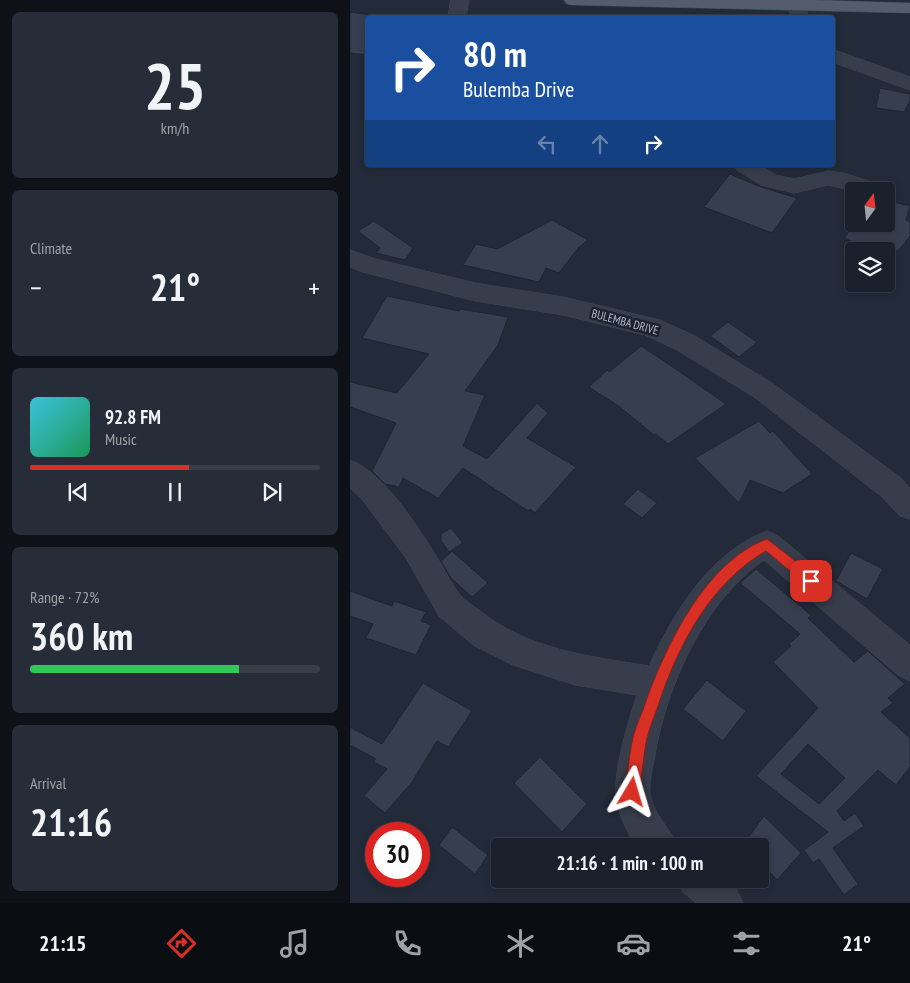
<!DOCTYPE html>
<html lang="en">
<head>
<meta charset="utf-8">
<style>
  body { margin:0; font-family:"PT Sans Narrow",sans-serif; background:#272d38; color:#f1f3f6; height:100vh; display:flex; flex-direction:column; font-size:19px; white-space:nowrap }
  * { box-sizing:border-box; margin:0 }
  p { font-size:16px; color:#9fa3a9 }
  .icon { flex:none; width:28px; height:28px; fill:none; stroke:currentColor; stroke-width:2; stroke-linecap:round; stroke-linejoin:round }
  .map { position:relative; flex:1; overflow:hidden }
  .drawer { display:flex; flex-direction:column; gap:12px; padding:12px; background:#0e1218; width:350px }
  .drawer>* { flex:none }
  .hud { position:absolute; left:15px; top:15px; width:470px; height:152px; border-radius:5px; box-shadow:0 2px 8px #0003,0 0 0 1px #383e48; background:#1a4fa0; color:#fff; overflow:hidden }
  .needle { width:32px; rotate:15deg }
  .controls { position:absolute; left:495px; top:182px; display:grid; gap:10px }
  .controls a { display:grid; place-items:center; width:50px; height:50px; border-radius:5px; background:#1a202c; box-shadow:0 2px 8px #0003,0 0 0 1px #383e48; font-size:25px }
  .speed { position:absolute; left:15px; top:822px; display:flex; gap:10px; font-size:25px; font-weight:700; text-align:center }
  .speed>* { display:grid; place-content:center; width:65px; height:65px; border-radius:50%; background:#1a202c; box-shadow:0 2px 8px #0003,0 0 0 1px #383e48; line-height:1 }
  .speed .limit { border:8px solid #d22; background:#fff; color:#111 }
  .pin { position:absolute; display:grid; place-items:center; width:42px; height:42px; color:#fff; margin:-21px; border-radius:10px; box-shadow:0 2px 8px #0006 }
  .me { position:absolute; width:55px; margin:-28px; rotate:7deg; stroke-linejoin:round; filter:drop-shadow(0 0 4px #0008) }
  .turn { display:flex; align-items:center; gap:18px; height:105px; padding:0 15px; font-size:22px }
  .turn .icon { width:65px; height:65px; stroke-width:2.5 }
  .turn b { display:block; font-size:35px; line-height:42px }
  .lanes { display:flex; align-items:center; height:48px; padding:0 15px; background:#0003; justify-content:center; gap:25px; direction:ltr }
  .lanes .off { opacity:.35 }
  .big { font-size:38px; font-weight:700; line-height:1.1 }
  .drawer .card { flex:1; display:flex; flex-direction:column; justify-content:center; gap:8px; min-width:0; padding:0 18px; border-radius:8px; background:#272d38 }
  .drawer .dial { align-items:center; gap:0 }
  .dial b { font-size:65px; line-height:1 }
  .song { display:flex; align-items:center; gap:15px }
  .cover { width:60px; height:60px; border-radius:8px; background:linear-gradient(135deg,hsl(190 70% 55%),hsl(150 70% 35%)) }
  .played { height:5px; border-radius:2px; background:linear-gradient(90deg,#d93025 55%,#383e48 55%) }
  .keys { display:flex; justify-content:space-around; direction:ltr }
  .heat { display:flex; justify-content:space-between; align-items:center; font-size:28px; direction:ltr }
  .charge { height:8px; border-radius:4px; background:linear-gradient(90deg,#34c759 72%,#383e48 0) }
  .trip { position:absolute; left:141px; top:838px; width:278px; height:50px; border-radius:5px; background:#1a202c; box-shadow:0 2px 8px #0003,0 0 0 1px #383e48; font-weight:700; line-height:50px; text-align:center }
  .dock { display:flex; height:80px; justify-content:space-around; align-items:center; background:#0a0d12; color:#9fa3a9 }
  .dock .icon { width:35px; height:35px }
  .dock .current { color:#d93025 }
  .dock b { font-size:22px; color:#f1f3f6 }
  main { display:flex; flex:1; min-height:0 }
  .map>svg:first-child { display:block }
  .building { fill:#363e50; stroke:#1e2432; fill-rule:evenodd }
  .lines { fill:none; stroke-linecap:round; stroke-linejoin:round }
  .minor-casing { stroke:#404654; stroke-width:1 }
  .major-casing { stroke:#404654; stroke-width:1 }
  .minor { fill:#373d4b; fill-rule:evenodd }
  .major { fill:#555c6b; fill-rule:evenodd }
  .route { fill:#d93025; stroke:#8d1f18 }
  .labels { text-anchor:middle; stroke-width:5; stroke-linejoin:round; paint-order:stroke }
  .street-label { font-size:12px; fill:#b2b8c6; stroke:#1c2230 }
</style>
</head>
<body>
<main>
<section class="drawer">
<div class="card dial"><b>25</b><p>km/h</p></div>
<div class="card"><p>Climate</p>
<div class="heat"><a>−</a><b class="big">21°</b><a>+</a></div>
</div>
<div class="card">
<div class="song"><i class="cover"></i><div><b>92.8 FM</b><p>Music</p></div></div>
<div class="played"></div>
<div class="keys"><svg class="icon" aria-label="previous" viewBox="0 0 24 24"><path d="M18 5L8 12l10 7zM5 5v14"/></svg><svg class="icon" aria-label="pause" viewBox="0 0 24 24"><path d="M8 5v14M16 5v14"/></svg><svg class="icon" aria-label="next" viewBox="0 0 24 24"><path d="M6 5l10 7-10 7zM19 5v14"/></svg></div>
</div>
<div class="card"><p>Range · 72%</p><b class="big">360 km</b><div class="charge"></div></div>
<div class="card"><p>Arrival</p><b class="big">21:16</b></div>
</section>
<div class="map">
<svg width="560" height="903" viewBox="0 0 560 903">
  <rect width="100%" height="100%" fill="#232b3a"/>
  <!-- building -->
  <g class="building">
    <path d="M0,12L37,17L18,18V55L0,53Z"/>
    <path d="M530,88L560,94V101L554,112L526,108Z"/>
    <path d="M380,174L411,187L447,198L422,233L354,207Z"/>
    <path d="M536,200L560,206L556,220L560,222V236L548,251H525L494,238L505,224H536Z"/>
    <path d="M202,220L238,240L228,248L209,273L196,268L189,282L113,265L126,244L147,249Z"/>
    <path d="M24,221L63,248L55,260L26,253L30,248L8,231Z"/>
    <path d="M37,296L109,311L110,309L158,317L148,345L115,391L135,395L113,446L137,459L187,403L198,413L177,438L226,467L185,513L180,509L178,511L113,468L88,498L53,478L49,487L35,484L22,471L46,423L0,407V382L47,393L79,354L12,338Z"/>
    <path d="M378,322L407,342L389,357L360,336Z"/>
    <path d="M291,346L317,363L376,404L318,444L306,434L304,435L270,407L239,387L257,370L259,372Z"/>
    <path d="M409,421L420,433L423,431L462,474L433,493L400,480L389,503L345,458Z"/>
    <path d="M288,489L307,503L292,518L273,504Z"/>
    <path d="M101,528L113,543L99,552L91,541V534Z"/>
    <path d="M102,551L138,583L122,597L101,578L91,561Z"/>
    <path d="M501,553L533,569L517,599L486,581Z"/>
    <path d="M406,569L461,615L458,618L504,662L518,651L555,684L538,698L543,703L531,712L560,738V767L546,785L528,770L487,811L494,821L505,813L514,826L483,848L508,884L494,895L469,859L463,863L454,850L478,832L406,776L468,708L423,662L441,646L439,644L450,634L390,583ZM458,744L495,778L469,804L431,774Z"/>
    <path d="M0,591L42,606L44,601L76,612L71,621L81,625L66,655L16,638L23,624L0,616Z"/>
    <path d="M357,680L396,711L373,741L333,709Z"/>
    <path d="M73,683L122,711L98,747L87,741L62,782L35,813L14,796L37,769L24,762L26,759L0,745V727L32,744Z"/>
    <path d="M190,757L237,804L212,832L164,783Z"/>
    <path d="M414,816L451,853L427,880L410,862V846H392Z"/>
    <path d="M102,827L138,855L125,874L89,845Z"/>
  </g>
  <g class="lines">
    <defs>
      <g id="minor">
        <path d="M101,0H119L116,18H98Z"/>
        <path d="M441,0H453L459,18H441L438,4Z"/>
        <path d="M482,49L560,77V90L482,62Z"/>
        <path d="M384,165H410L426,175L444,179L478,171L493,173L535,186L538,191L536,194V191H504L478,185L444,193L411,185L387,170Z"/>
        <path d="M0,250L26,259L125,283L213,297L310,320L345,336L422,383L551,478L560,488V519L550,516L531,496L404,397L327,350L295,335L213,315L125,301L13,272L0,267Z"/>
        <path d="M0,460C35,472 72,533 91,564C97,574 103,587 111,596C116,601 123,606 129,610C178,650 239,656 299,666C323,613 360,552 417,531L427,535L560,645V681L549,676L414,560C355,600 316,687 305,755C303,767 299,780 300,793C303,815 320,827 327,846H286C276,831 267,811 266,793C264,768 279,719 287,695L225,685L163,665L123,645L89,616L56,558L11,498L0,488Z"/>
        <path d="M328,879H374L387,890L393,903H346L333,892Z"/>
      </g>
      <path id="major" d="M214,0H463L560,3V13L223,5L217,4Z"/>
    </defs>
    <!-- minor casing -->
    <use href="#minor" class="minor-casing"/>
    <!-- major casing -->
    <use href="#major" class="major-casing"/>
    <!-- minor -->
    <use href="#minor" class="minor"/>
    <!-- major -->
    <use href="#major" class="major"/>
  </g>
  <!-- route -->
  <path class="route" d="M417,539L466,577L467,581L466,585L461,587L457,585L416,551C360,583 327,647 308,706C304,718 298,730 296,743C293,759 292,775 290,792L287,797L282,799L277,797L275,792C277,775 279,759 282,742C284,731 289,720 293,710C313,651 354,562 417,539Z"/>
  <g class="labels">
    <!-- street labels -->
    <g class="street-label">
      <text transform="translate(275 322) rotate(15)" y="4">BULEMBA DRIVE</text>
    </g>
  </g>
</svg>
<div class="controls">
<a><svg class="needle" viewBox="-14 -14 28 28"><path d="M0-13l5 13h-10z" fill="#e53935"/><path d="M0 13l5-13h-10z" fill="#9fa3a9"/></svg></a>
<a><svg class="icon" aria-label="layers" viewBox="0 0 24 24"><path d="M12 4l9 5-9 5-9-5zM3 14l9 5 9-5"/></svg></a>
</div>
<div class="speed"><div class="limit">30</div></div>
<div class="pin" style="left:461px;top:581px;background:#d93025"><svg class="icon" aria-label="arrive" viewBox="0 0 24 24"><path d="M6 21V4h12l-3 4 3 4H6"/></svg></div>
<svg class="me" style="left:282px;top:792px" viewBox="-20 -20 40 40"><path d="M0-17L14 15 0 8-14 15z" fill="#d93025" stroke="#fff" stroke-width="4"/></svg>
<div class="trip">21:16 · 1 min · 100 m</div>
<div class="hud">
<div class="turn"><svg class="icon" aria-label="right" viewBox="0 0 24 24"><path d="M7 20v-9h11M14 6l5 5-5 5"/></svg><div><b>80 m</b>Bulemba Drive</div></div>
<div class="lanes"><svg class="icon off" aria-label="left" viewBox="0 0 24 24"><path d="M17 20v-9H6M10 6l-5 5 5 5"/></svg><svg class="icon off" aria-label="ahead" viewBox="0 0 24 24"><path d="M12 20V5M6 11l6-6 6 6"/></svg><svg class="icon" aria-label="right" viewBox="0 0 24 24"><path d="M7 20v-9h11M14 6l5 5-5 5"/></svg></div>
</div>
</div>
</main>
<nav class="dock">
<b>21:15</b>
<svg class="icon current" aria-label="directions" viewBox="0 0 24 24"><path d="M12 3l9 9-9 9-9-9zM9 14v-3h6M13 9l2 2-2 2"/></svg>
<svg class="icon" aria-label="music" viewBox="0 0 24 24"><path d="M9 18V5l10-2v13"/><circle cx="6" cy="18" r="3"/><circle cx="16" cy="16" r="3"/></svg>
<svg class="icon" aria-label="phone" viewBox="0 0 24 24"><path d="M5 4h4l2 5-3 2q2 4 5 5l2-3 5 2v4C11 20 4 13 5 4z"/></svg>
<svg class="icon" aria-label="climate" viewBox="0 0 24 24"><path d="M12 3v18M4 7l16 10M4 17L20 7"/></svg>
<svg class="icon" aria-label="car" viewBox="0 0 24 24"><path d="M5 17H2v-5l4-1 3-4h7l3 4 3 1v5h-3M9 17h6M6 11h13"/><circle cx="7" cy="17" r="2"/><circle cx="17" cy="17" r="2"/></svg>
<svg class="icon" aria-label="filters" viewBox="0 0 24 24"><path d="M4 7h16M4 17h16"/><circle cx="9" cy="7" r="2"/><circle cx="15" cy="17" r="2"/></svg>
<b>21°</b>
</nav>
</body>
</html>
